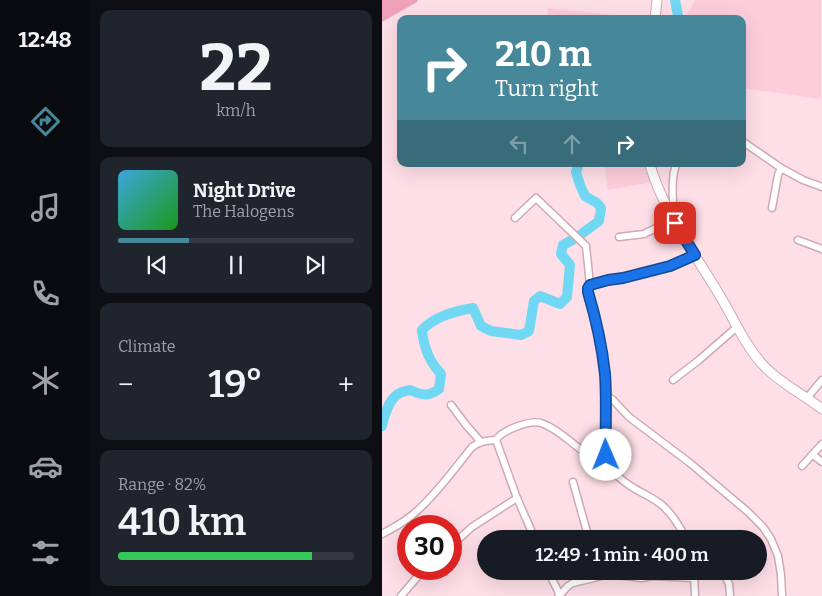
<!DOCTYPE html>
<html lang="en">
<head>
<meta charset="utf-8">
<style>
  body { margin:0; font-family:Bitter,serif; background:#20242c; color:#f1f3f6; height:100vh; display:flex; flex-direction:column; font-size:19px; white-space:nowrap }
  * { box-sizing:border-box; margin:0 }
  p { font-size:16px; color:#9ea1a6 }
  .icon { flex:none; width:28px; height:28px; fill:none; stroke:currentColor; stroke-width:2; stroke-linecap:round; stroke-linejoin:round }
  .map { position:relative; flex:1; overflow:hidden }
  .panel { display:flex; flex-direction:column; gap:10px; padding:10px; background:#0d0f14; width:292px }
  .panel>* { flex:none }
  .hud { position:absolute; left:15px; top:15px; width:349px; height:152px; border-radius:10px; box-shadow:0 5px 20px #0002; background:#46889a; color:#fff; overflow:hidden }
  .speed { position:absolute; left:15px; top:515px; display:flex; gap:10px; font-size:25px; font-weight:700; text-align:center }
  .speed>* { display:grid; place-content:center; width:65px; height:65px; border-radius:50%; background:#171b24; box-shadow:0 5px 20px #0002; line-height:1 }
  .speed .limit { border:8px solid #d22; background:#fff; color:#111 }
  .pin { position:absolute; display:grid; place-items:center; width:42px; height:42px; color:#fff; margin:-21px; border-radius:10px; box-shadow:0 2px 8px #0006 }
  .me { position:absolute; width:55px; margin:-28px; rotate:359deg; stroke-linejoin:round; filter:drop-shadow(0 0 4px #0008) }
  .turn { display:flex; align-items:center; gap:18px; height:105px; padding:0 15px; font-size:22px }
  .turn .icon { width:65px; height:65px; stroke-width:2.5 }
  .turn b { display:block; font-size:35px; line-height:42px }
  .lanes { display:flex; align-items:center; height:48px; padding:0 15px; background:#0003; justify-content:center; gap:25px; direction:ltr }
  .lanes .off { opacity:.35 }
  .big { font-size:38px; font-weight:600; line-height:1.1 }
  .panel .card { flex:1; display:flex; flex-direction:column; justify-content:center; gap:8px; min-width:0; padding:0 18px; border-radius:10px; background:#20242c }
  .panel .dial { align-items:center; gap:0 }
  .dial b { font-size:65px; line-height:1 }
  .song { display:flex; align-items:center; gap:15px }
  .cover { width:60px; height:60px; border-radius:8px; background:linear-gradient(135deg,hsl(200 70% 55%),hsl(120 70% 35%)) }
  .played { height:5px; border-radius:2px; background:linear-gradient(90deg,#46889a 30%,#363941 30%) }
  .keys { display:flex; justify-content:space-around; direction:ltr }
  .heat { display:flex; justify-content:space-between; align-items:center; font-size:28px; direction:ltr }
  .charge { height:8px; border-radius:4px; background:linear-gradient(90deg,#34c759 82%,#363941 0) }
  .trip { position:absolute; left:95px; top:530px; width:290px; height:50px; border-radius:25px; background:#171b24; box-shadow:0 5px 20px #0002; font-weight:600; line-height:50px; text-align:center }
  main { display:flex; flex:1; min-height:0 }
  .menu { display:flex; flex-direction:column; width:90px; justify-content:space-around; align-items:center; background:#090b0e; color:#9ea1a6 }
  .menu .icon { width:35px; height:35px }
  .menu .on { color:#46889a }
  .menu b { font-size:22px; color:#f1f3f6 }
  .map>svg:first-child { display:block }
  .built { fill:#fdcddb }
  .green { fill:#efa1ba }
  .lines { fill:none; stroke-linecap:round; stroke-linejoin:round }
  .river { stroke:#71d8f4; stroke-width:10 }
  .minor-casing { stroke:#cfa9b4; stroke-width:9 }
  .secondary-casing { stroke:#cfa9b4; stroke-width:11 }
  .minor { stroke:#fff; stroke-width:6 }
  .secondary { stroke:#fff; stroke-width:9 }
  .route-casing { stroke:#114b97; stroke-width:12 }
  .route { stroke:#1a73e8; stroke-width:9 }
</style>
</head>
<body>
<main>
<nav class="menu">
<b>12:48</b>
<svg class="icon on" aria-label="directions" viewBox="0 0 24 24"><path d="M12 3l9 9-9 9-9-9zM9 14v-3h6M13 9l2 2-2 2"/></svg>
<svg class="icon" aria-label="music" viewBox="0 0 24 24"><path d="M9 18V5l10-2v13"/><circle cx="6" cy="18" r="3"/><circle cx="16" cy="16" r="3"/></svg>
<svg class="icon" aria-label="phone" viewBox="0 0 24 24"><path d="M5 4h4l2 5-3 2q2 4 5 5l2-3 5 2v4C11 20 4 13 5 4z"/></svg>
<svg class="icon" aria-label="climate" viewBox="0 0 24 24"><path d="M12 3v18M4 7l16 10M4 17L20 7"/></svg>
<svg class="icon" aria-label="car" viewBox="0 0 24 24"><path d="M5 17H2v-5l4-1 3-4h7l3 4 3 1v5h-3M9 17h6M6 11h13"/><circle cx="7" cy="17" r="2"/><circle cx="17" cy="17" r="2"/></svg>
<svg class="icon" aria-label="filters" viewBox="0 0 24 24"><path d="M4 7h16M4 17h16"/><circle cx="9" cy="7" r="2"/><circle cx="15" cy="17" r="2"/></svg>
</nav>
<section class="panel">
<div class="card dial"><b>22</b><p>km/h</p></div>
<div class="card">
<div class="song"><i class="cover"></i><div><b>Night Drive</b><p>The Halogens</p></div></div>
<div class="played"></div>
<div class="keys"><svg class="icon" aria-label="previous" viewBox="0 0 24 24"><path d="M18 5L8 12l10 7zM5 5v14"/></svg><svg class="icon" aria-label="pause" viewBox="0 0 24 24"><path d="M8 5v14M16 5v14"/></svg><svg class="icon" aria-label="next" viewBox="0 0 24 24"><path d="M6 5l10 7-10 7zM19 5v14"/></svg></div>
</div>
<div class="card"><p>Climate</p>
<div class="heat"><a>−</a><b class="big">19°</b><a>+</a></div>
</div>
<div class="card"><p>Range · 82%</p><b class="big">410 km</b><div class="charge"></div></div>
</section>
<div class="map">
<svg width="440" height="596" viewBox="0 0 440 596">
  <rect width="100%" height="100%" fill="#fedee7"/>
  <!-- built -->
  <g class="built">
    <path d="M313,0H439V99L360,88V19H302Z"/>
    <path d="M166,8L231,15L235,19H165Z"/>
    <path d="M222,164H263L270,182L226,190Z"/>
  </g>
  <!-- green -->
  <path class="green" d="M0,0H36L35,2L0,22Z"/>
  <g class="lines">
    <!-- river -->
    <g class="river">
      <path d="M293,0L296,16L294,19"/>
      <path d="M0,426C2,416 7,400 16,394C19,392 24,391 28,390C40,395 46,397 57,389L59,374C47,361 42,348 40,330C53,316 73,311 91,308L99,326L109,331L139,335L147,331L152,301L158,296L178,304L185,297L188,265L179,254L181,245L194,238L217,221L219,208L215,203L203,196L198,185L194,172L197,164"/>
    </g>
    <defs>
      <g id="minor">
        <path d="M360,141L399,168L421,180L440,187"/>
        <path d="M390,208L396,175L399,168"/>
        <path d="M133,218L154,198L204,246L208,285"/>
        <path d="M291,219C292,200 288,182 294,164"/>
        <path d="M237,237L262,234L272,229L286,227L293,223"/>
        <path d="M416,240L440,249"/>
        <path d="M291,380L317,360L355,327"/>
        <path d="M223,394L231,400L247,417L308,463L366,512L381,527L389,539L396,556L399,575L400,596"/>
        <path d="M425,398L440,380"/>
        <path d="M69,405L84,425L99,442"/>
        <path d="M114,440L135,498L153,539"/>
        <path d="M431,455L440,462"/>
        <path d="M224,465C224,417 225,369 215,322C213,312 209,302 206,292V288L208,285L226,280L241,278L288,266L313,255"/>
        <path d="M420,466L440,444"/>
        <path d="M191,482L207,539"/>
        <path d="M0,534C13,527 26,520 36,510C56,492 74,467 90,447C98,441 105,440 114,440C120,430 148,420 159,423C174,428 186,440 198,449C206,454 216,458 224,465C231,472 238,479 247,485C258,493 272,497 282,507C292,516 298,527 304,539"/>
        <path d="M69,546L90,527L135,498"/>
        <path d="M166,571L176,591L177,596"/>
        <path d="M312,571L313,596"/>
        <path d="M343,576L347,584L348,596"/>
        <path d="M19,596L42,569"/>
        <path d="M177,596L186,586L191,583L224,575L244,576L259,578L270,576L312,578"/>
      </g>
      <g id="secondary">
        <path d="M273,19L275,0"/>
        <path d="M268,164C271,178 277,190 283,203C299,237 322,268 341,301C354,323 364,347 382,366C398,383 421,394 440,409"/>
      </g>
    </defs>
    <!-- minor casing -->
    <use href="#minor" class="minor-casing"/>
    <!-- secondary casing -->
    <use href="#secondary" class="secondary-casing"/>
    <!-- minor -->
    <use href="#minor" class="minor"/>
    <!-- secondary -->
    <use href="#secondary" class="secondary"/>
  </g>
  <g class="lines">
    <defs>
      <path id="route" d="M224,455C223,428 225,401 223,374C220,346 214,319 206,292V288L208,285L226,280L241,278L288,266L313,255L293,223"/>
    </defs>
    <!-- route casing -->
    <use href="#route" class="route-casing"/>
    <!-- route -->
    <use href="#route" class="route"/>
  </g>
</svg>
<div class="speed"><div class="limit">30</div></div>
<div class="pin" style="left:293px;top:223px;background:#d93025"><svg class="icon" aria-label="arrive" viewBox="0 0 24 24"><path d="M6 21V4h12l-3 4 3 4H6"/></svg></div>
<svg class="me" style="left:224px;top:455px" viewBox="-20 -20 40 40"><circle r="19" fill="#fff"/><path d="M0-13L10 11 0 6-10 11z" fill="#1a73e8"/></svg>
<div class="trip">12:49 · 1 min · 400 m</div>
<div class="hud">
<div class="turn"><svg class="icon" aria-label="right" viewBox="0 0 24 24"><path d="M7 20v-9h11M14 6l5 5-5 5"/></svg><div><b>210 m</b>Turn right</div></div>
<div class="lanes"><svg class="icon off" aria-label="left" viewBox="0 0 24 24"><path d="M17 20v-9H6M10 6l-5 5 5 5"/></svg><svg class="icon off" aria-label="ahead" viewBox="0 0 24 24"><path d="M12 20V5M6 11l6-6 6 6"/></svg><svg class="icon" aria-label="right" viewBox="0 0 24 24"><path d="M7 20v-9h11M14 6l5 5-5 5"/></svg></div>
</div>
</div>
</main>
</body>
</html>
